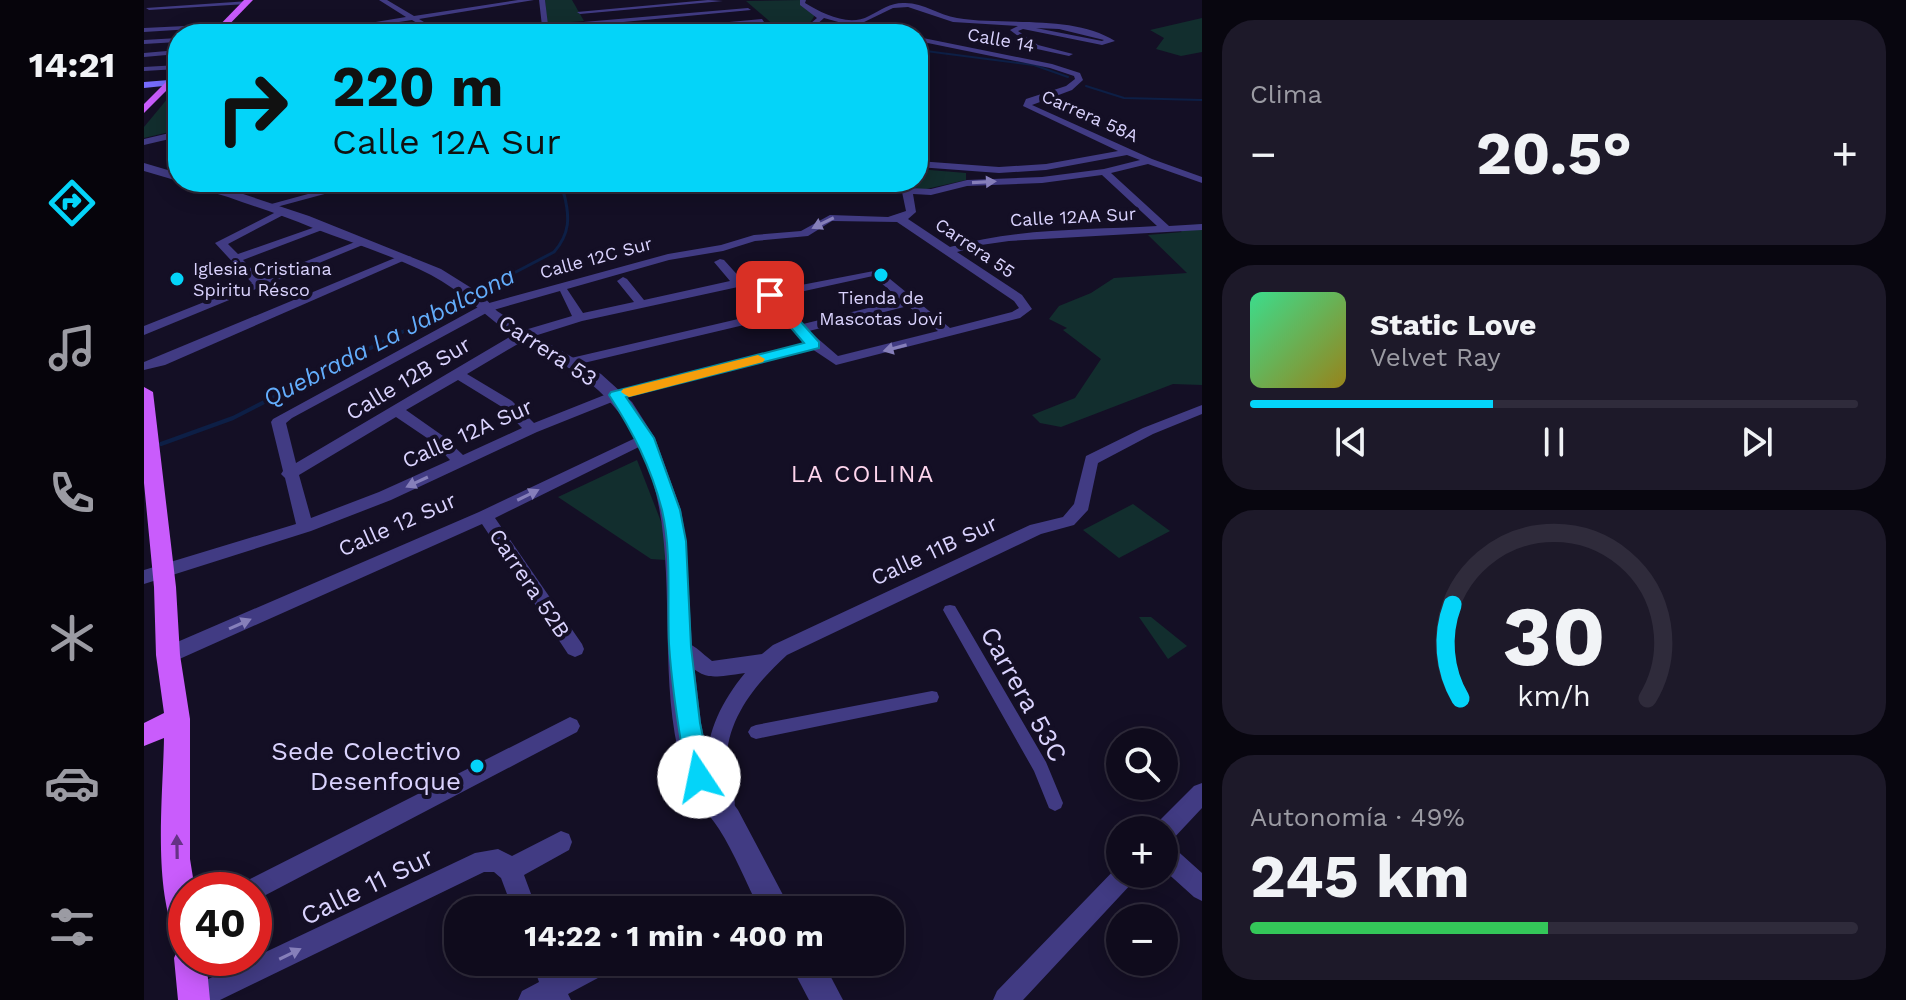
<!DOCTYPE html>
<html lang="es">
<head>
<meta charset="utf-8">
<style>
  body { margin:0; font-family:"Work Sans",sans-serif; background:#1d1929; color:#f1f3f6; height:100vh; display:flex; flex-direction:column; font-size:30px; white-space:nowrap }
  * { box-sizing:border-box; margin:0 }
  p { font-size:26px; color:#9b9ba3 }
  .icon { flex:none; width:44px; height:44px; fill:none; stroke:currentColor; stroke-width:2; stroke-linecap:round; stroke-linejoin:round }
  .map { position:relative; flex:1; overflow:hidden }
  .side { display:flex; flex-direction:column; gap:20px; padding:20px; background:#08060f; width:704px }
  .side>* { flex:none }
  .guide { position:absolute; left:24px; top:24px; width:760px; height:168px; border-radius:32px; box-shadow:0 4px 20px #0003,0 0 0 2px #2f2b3b; background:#04d4f9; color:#111; overflow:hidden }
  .tools { position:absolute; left:962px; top:728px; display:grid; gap:16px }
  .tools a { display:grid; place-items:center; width:72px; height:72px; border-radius:50%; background:#0f0b1c; box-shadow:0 4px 20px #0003,0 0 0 2px #2f2b3b; font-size:40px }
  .speed { position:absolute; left:24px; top:872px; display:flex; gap:16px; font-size:40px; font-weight:700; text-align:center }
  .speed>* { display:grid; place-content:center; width:104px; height:104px; border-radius:50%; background:#0f0b1c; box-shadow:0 4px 20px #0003,0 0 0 2px #2f2b3b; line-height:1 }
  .speed .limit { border:12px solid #d22; background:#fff; color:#111 }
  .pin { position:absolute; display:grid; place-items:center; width:68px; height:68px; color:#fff; margin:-34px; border-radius:16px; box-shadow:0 4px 12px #0006 }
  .me { position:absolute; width:88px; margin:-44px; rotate:349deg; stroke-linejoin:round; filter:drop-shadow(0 0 6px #0008) }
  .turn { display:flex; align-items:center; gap:28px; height:168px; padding:0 32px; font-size:36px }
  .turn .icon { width:104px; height:104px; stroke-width:2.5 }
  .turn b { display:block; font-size:56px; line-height:68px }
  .big { font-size:60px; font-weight:700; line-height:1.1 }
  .side .card { flex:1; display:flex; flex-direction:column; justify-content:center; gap:12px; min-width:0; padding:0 28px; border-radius:32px; background:#1d1929 }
  .side .dial { align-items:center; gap:0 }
  .dial svg { height:208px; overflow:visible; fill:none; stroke:#2f2b3b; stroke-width:7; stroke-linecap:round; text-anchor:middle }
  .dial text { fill:#f1f3f6; stroke:none }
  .song { display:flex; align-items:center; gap:24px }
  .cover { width:96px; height:96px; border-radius:12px; background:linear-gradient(135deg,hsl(150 70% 55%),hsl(50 70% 35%)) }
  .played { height:8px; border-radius:4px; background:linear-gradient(90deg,#04d4f9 40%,#2f2b3b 40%) }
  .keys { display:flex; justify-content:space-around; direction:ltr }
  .heat { display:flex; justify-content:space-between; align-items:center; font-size:44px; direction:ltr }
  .charge { height:12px; border-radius:6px; background:linear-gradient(90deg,#34c759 49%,#2f2b3b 0) }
  .trip { position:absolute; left:300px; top:896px; width:460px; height:80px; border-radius:32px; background:#0f0b1c; box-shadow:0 4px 20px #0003,0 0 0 2px #2f2b3b; font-weight:700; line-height:80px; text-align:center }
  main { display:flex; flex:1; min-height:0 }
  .menu { display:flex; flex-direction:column; width:144px; justify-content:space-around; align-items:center; background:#06040b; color:#9b9ba3 }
  .menu .icon { width:56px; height:56px }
  .menu .on { color:#04d4f9 }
  .menu b { font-size:36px; color:#f1f3f6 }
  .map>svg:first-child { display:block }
  .green { fill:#122e2e }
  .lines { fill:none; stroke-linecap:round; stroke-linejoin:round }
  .stream-far2 { stroke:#0d1f46; stroke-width:2 }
  .stream-far1 { stroke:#0d1f46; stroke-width:3 }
  .stream { stroke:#0d1f46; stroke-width:4 }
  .pedestrian { fill:#413b83; fill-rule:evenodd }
  .minor { fill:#413b83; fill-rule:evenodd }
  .tertiary { fill:#413b83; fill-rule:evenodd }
  .secondary { fill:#776cfd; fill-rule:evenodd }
  .primary { fill:#c95cfc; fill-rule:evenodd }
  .oneway { fill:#867fba }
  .oneway2 { fill:#653286 }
  .route { fill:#04d4f9; stroke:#038aa2; stroke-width:2 }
  .slow { fill:#f59e0b }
  .poi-dot { fill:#04d4f9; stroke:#140f25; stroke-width:3 }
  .labels { text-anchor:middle; stroke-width:8; stroke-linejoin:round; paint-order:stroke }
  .far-street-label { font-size:18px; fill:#dad3fe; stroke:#140f25 }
  .far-poi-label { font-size:18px; fill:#dad3fe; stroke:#140f25; text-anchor:start }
  .street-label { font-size:22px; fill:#dad3fe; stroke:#140f25 }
  .water-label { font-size:24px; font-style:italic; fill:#63adfc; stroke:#140f25 }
  .neighbourhood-label { font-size:24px; letter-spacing:2px; fill:#fed5ed; stroke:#140f25 }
  .near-street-label { font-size:26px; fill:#dad3fe; stroke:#140f25 }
  .near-poi-label { font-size:26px; fill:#dad3fe; stroke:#140f25; text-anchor:end }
</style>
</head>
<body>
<main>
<nav class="menu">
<b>14:21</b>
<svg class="icon on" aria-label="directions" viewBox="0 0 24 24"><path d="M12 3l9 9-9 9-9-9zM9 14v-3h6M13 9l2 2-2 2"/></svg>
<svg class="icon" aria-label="music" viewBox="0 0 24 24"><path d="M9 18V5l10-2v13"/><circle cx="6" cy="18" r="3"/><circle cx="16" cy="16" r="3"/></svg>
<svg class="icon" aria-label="phone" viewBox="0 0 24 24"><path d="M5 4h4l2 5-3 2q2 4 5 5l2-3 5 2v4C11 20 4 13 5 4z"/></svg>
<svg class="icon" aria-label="climate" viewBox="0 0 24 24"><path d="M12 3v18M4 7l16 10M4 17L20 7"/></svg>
<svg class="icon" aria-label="car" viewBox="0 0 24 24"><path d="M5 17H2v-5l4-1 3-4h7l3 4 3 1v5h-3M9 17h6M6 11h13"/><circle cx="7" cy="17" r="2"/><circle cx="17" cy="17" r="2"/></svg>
<svg class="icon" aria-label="filters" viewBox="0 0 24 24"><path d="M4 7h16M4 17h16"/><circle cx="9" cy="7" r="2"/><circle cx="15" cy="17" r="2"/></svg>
</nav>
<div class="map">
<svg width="1058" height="1000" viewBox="0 0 1058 1000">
  <rect width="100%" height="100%" fill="#140f25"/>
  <!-- green -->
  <g class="green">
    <path d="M401,0H428L440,21L403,24Z"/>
    <path d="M658,0L672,13C664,29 655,31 639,33L602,1Z"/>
    <path d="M1058,18V52L1037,56L1012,49L1020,38L1006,30Z"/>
    <path d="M34,86V130L0,138V127Z"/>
    <path d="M774,169L822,173V180L778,190L760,186L774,182Z"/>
    <path d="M1058,224V385L1029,384L917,427L896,423L888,415L931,398L957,359L919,330L923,328L905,319L915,306L947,293L970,278L1043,273L1004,235L1038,232L1032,227Z"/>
    <path d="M493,460L523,537L521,560L507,559L414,497Z"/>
    <path d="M989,504L1026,531L975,558L939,530Z"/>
    <path d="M1007,617L1043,646L1024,659L995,617Z"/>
  </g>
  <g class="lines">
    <!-- stream-far2 -->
    <g class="stream-far2">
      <path d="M774,50L890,65L924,77"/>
      <path d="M942,86L980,98L1058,100"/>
      <path d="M419,191L420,196"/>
    </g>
    <!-- stream-far1 -->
    <path class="stream-far1" d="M254,334L410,252C426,234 426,217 420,194"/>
    <!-- stream -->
    <path class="stream" d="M17,444L89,418L258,332"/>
    <!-- pedestrian -->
    <g class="pedestrian">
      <path d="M806,605L811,606L902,762L919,803L917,808L911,811L905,808L890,771L799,610L801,606Z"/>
      <path d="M788,691L793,692L795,697L793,702L788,703L612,739L607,737L604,732L607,727L612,725Z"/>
    </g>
    <!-- minor -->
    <g class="minor">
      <path d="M235,0H243L270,16L374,0H390L275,19L300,34H291L268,20L177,34H159L262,17Z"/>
      <path d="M395,0H401L404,25L604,8L607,10L405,29L406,34H398V30L323,34L398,26Z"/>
      <path d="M564,0L579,1L436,14L433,12Z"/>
      <path d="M656,0H662L661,3C679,14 705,27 725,16C737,10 746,3 759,3C779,2 794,15 813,18C860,26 929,14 971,41L958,45L879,29L874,31L894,45L929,54L925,56L893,49L884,52L880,50L887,46L866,30L874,26L809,22L764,7L749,8L716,24L698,23L680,18L662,34H654L673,18L656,5ZM892,28L915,29L960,40L958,41Z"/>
      <path d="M105,1L103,4L5,10L2,8Z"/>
      <path d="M618,19L620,22L484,34H454Z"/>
      <path d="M82,24L80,27L0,32V28Z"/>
      <path d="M634,30L636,33L610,34Z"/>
      <path d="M774,37L908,64L936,73L939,80L928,90L888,105L1008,159L1058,177V183L1004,164L967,173L1025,226L1058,224V230L865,241L837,245L813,252L878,295L888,309L876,318L692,365L668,349L478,398L393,432L247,500L167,531L0,584V570L152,524L141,478L137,474L139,471L127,422L129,419L338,305L524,254L577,245L610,235L657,231L686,215L744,217L762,211L758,192L744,182H756L765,188L787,189L823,180L898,177L960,169L996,160L983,155L902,170L855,173L774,167V161L855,167L902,164L974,151L879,106L882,99L922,86L931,79L930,76L906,68L774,41ZM958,175L1013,226C944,230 872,228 806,247L764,219L772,212L769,194L787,195L823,186L898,183ZM688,221L753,222L870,301L875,308L868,312L806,328L735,270L626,291L612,283L598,280L580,260L576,259L570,262L586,281L500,300L483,279L479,277L473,281L490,302L439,313L423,289L525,260L579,251L611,241L664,236ZM729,276L757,300L659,324L633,297ZM594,287L617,296L633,310L427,358L420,362L427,366L638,316L662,343L468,392L390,423L368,401L323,374L384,338L438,321ZM416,291L428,316L374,332L152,463L142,423L148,418L346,311ZM764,306L794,331L694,356L665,331ZM314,380L358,407L378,428L319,455L299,436L262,410ZM252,417L289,442L306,460L235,492L167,518L155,475Z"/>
      <path d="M34,38V42L0,44V40Z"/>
      <path d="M34,50V54L0,57V53Z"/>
      <path d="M34,65V69L0,71V67Z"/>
      <path d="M34,131V137L0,145V139Z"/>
      <path d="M208,182H225L125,209L120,206Z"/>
      <path d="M136,210L145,212L84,244L94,254L177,225L186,227L99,260L117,279L216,240L226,242L0,335V326L108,283L71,243Z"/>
      <path d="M258,255L268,257L21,365L0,370V362Z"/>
      <path d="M1058,405V414L1009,434L954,463L944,510L930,525L897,534L643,655C611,684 579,723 583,769C584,783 595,798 589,811L581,814L573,811C551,761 567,714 601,673C558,679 563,680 529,652L527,647L529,642C544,637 557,653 568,661L618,654L629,645L886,525L919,517L930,504L942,456L999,428Z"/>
      <path d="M502,433L507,435L509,438L507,441L351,518L438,644L440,649L438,654L431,657L424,654L338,524L31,661L24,663L17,661L15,655L17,649L335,512Z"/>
      <path d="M426,717L433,720L436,726L433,732L116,898L110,901V890H96L100,882Z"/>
      <path d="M1058,783V808L1028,840L1020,843L1028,846L1058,873V901L1050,897L1020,870V830H1010L1012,824L1050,786Z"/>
      <path d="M417,831L425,834L428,842L425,850L380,875L393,910H369L357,878L350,872H340L76,1000H38L41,990L331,853L354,849L368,856Z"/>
      <path d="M976,864V874H993L989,882L879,1000H849L853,991Z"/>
      <path d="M388,962H412L416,971L433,962H470L467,971L424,994L427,1000H374L378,991L395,982Z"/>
    </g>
    <!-- tertiary -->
    <g class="tertiary">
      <path d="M0,163L34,173V181L0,171Z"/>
      <path d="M45,182H63L165,216L297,269L337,294L353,311L385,332L457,374L488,402L511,438L537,510L542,541L548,647L557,723L568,775L594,810L647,910H616C602,883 591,854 575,829C564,812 549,799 542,778C498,652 564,481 447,384C426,366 398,354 375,339C344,320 320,292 287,275C250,256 208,243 169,228C141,216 112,207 84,197C71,193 55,190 45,182Z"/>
      <path d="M645,962H679L699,1000H665Z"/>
    </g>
    <!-- secondary -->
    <path class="secondary" d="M25,80L30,83L29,85L0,88V82Z"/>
    <!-- primary -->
    <g class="primary">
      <path d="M100,0H109L76,34H67Z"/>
      <path d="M34,70V79L0,113V104Z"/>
      <path d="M0,387L9,392L32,587L36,655L46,719V859L51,890H42V939L31,935C9,882 19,795 20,738L0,746V723L20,713L12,655L10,587L0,483Z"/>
      <path d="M42,944V958H62L66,1000H34L30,958L35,947Z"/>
    </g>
  </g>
  <!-- one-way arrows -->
  <defs><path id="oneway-solid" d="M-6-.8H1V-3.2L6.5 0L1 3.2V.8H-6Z" transform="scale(2)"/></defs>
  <g class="oneway">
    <use href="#oneway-solid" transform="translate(840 182) rotate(-3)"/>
    <use href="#oneway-solid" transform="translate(679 223) rotate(154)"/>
    <use href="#oneway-solid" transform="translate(751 348) rotate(165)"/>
    <use href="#oneway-solid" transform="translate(273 482) rotate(155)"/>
    <use href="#oneway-solid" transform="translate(384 495) rotate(-26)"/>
    <use href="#oneway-solid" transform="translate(96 624) rotate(-24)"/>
    <use href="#oneway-solid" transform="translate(146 954) rotate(-26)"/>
  </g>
  <use class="oneway2" href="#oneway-solid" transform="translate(33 847) rotate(-91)"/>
  <!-- route -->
  <path class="route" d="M626,291L630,292L675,342V348L482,397L510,438L536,510L542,541L547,647L556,723L567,777L564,785L555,788L546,785L543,777C535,733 528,689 525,644C523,600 528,553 518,510C507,467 489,432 465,395L467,392L660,343L619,295Z"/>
  <!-- slow -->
  <path class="slow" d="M614,355L621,359L619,362L485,397L477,392L479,389Z"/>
  <!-- markers -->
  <g class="poi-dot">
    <circle cx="737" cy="275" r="8"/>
    <circle cx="33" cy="279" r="8"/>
    <circle cx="333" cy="766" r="8"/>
  </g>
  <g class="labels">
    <!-- far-street labels -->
    <g class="far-street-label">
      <text transform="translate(857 40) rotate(10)" y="6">Calle 14</text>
      <text transform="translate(946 116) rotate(24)" y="6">Carrera 58A</text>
      <text transform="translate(929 217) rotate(-3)" y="6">Calle 12AA Sur</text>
      <text transform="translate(831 248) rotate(34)" y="6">Carrera 55</text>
      <text transform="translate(452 258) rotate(-15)" y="6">Calle 12C Sur</text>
    </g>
    <!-- far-poi labels -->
    <g class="far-poi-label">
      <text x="49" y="275">Iglesia Cristiana<tspan x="49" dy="21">Spiritu Résco</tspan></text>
      <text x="737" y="304" text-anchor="middle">Tienda de<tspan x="737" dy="21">Mascotas Jovi</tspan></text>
    </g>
    <!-- street labels -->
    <g class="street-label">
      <text transform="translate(404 350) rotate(33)" y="8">Carrera 53</text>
      <text transform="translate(264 378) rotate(-31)" y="8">Calle 12B Sur</text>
      <text transform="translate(323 433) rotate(-24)" y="8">Calle 12A Sur</text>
      <text transform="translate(253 524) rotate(-24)" y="8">Calle 12 Sur</text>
      <text transform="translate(790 550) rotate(-25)" y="8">Calle 11B Sur</text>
      <text transform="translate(386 583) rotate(56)" y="8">Carrera 52B</text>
    </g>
    <!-- water labels -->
    <g class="water-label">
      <text transform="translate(245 337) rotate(-27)" y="8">Quebrada La Jabalcona</text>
    </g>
    <!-- neighbourhood labels -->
    <g class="neighbourhood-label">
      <text x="719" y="482">LA COLINA</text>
    </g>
    <!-- near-street labels -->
    <g class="near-street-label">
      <text transform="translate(880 694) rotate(61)" y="9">Carrera 53C</text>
      <text transform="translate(223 886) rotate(-26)" y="9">Calle 11 Sur</text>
    </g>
    <!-- near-poi labels -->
    <g class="near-poi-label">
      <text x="317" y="760">Sede Colectivo<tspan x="317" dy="30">Desenfoque</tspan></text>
    </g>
  </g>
</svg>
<div class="tools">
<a><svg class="icon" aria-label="search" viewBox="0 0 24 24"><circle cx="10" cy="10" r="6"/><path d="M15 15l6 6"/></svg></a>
<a>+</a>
<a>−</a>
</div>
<div class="speed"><div class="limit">40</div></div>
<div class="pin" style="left:626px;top:295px;background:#d93025"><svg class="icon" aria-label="arrive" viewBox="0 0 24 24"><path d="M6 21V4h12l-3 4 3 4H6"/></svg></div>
<svg class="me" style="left:555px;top:777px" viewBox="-20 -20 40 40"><circle r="19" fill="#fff"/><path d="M0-13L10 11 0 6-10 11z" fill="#04d4f9"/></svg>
<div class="trip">14:22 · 1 min · 400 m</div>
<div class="guide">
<div class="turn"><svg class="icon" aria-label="right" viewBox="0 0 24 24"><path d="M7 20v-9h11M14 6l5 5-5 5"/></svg><div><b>220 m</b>Calle 12A Sur</div></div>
</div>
</div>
<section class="side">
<div class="card"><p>Clima</p>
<div class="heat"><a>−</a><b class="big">20.5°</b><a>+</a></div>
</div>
<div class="card">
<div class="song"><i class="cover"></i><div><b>Static Love</b><p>Velvet Ray</p></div></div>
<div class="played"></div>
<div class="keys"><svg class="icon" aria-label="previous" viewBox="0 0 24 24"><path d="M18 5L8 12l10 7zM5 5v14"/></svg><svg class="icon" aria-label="pause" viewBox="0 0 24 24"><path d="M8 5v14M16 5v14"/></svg><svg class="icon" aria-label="next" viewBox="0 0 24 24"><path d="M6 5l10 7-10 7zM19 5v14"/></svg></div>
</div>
<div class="card dial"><svg viewBox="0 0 100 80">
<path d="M14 69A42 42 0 1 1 86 69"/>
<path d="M14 69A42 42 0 0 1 11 33" stroke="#04d4f9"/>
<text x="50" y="56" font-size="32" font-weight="700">30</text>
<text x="50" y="72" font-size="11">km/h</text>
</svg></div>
<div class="card"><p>Autonomía · 49%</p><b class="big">245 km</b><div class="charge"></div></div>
</section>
</main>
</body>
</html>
